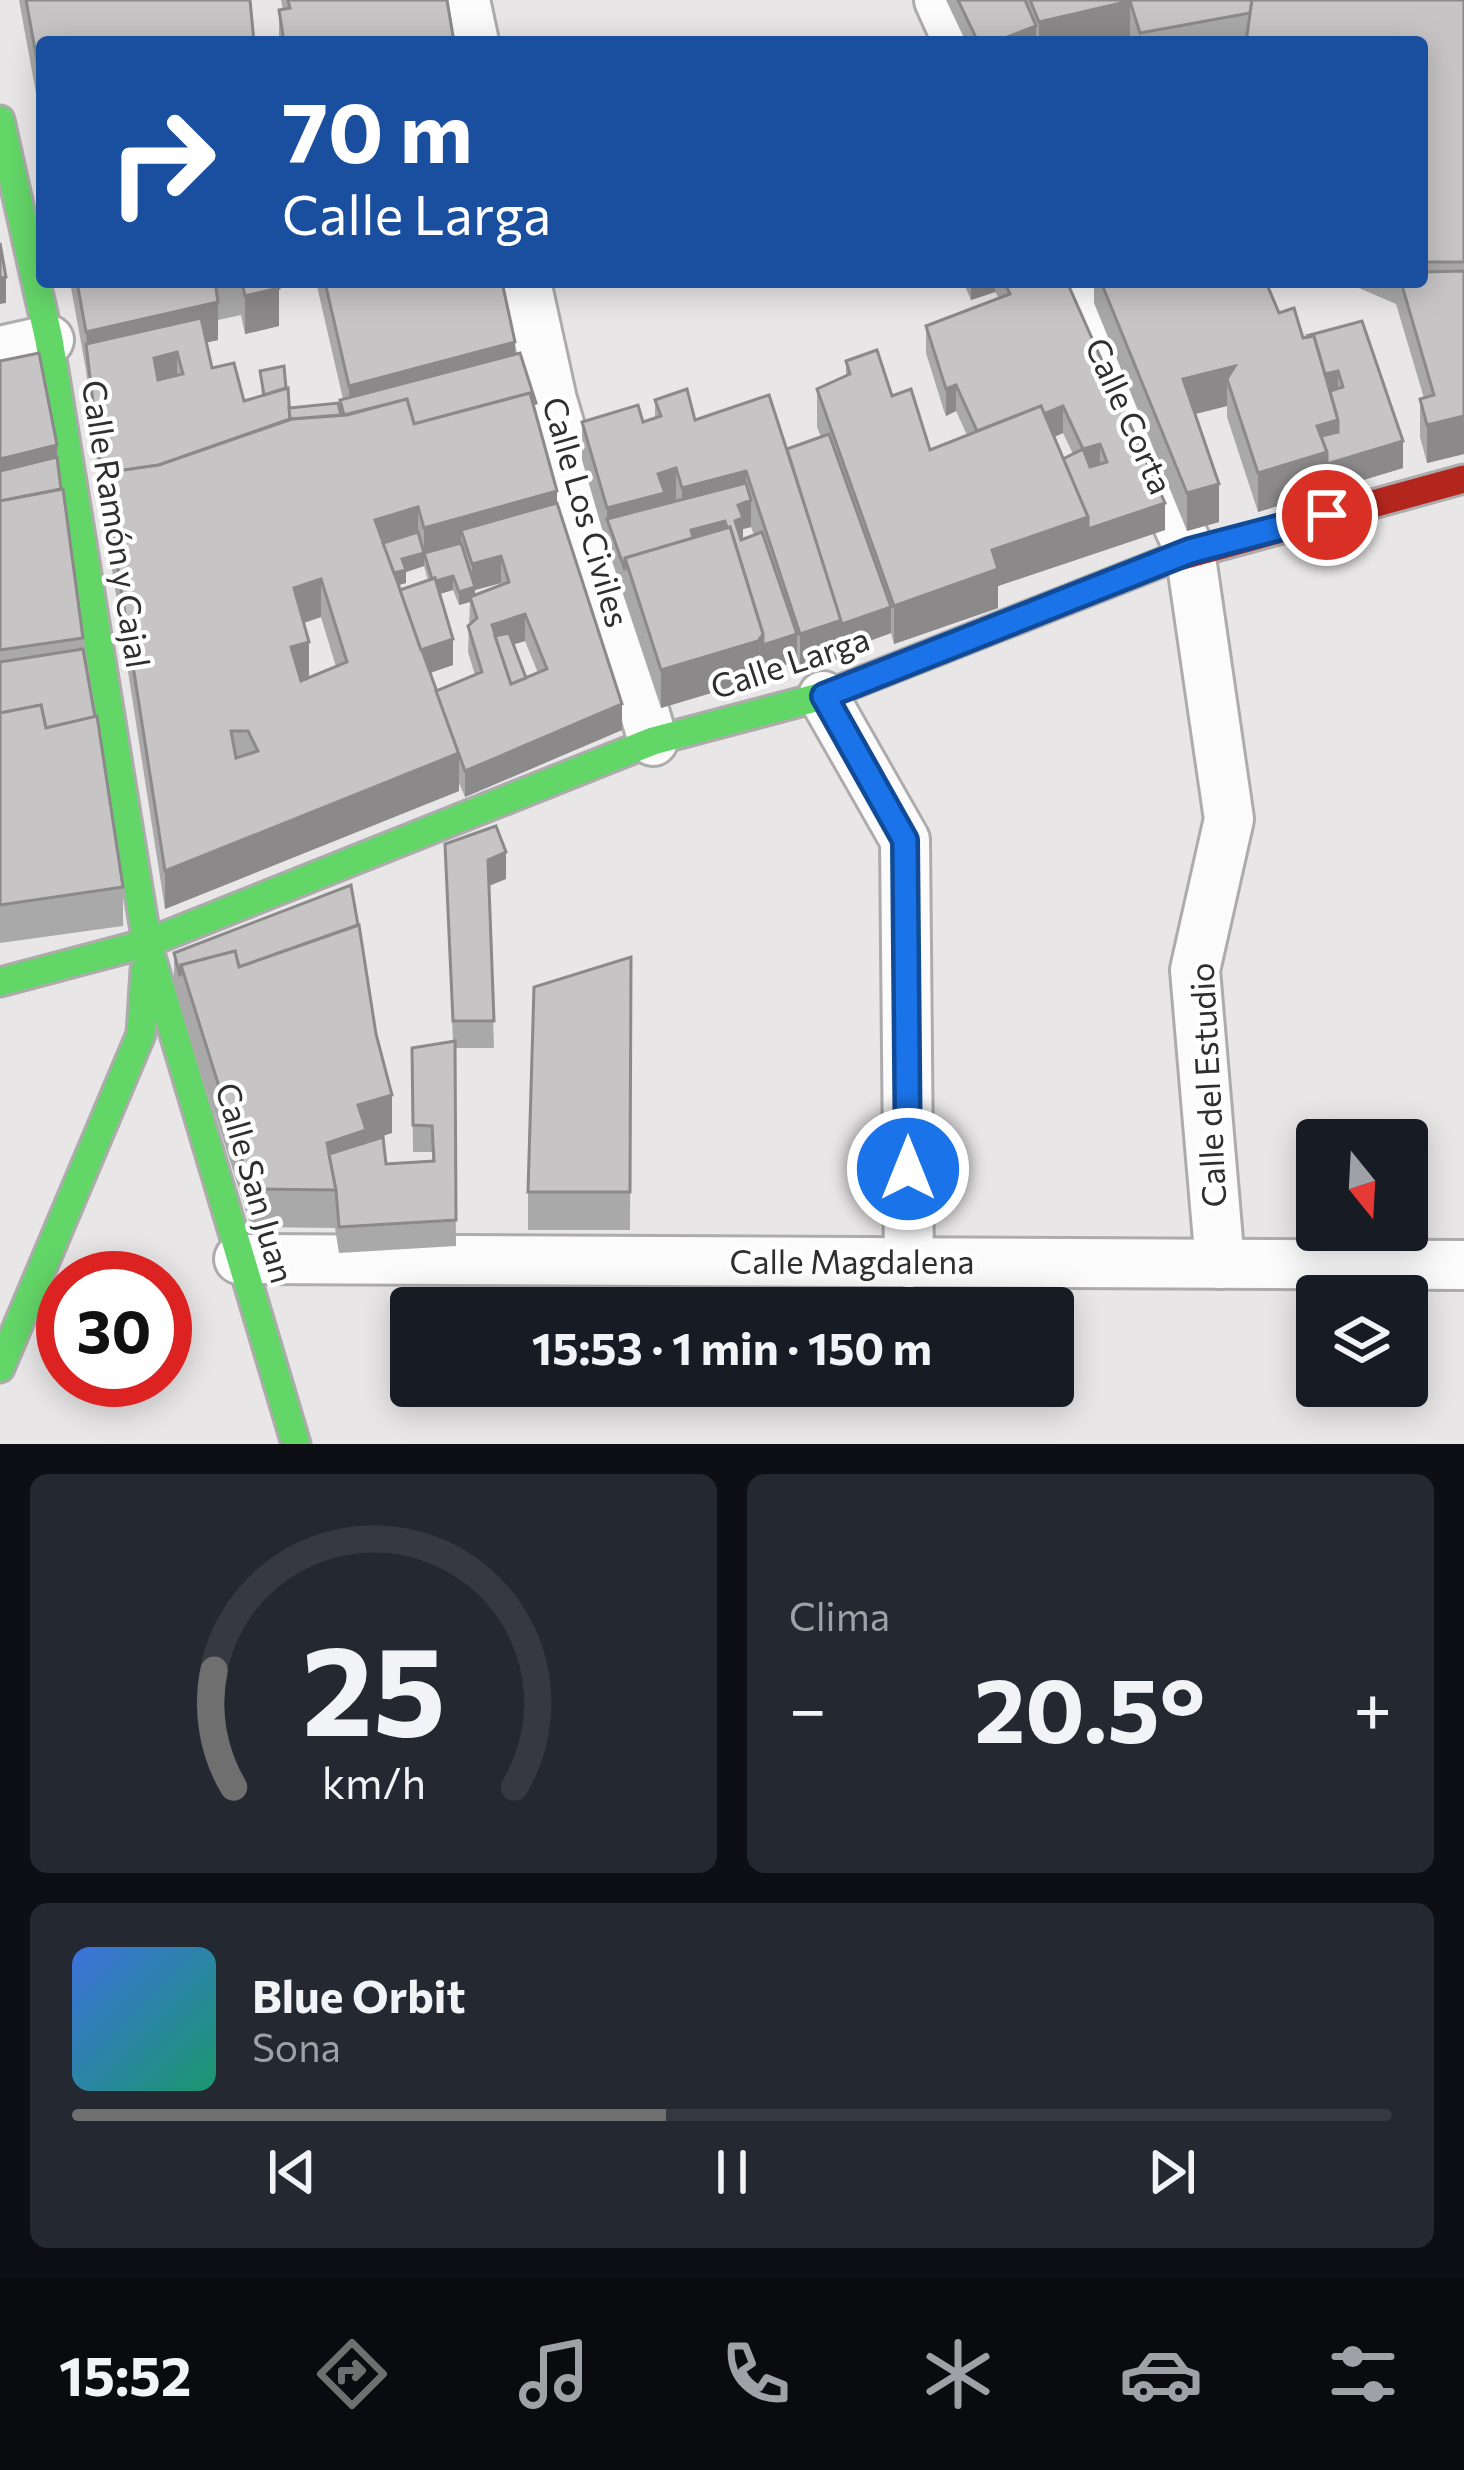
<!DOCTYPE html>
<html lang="es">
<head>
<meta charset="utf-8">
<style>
  body { margin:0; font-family:Commissioner,sans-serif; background:#242831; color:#f1f3f6; height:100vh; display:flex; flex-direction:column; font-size:45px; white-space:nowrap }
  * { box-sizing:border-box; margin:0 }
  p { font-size:39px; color:#9ea1a6 }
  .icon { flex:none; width:66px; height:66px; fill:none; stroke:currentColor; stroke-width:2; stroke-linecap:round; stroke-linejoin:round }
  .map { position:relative; height:1444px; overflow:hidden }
  .side { display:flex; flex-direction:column; gap:30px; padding:30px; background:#0d0f14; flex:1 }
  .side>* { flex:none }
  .hud { position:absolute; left:36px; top:36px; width:1392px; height:252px; border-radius:12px; box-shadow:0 6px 30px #0003; background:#1a4fa0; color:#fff; overflow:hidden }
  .needle { width:78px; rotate:162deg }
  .tools { position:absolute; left:1296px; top:1119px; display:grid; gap:24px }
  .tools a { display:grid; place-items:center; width:132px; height:132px; border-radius:12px; background:#171b24; box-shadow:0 6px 30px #0003; font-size:60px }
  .speed { position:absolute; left:36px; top:1251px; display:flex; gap:24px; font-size:60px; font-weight:700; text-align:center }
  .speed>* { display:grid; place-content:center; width:156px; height:156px; border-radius:50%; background:#171b24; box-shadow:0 6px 30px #0003; line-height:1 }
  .speed .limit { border:18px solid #d22; background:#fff; color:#111 }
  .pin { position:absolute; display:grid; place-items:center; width:102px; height:102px; color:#fff; margin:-51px; border:6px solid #fff; border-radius:50%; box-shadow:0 3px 12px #0007 }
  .me { position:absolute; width:132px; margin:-66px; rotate:0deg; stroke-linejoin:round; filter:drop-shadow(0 0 9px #0008) }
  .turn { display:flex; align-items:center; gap:42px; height:252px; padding:0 48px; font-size:54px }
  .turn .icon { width:156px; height:156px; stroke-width:2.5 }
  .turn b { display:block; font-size:84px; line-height:102px }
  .big { font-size:90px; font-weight:700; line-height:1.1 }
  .side .tile { flex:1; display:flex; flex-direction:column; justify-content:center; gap:18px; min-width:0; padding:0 42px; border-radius:18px; background:#242831 }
  .side .dial { align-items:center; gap:0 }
  .dial svg { height:312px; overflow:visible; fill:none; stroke:#363941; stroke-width:7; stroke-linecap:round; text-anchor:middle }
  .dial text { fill:#f1f3f6; stroke:none }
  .song { display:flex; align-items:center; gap:36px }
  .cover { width:144px; height:144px; border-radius:18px; background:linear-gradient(135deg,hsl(220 70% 55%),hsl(160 70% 35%)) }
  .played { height:12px; border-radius:6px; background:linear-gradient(90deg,#706f6f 45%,#363941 45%) }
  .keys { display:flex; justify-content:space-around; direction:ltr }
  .heat { display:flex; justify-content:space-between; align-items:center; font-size:66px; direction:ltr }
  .side .tiles { flex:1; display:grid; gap:30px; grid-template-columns:1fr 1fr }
  .tile:last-child { grid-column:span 2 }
  .trip { position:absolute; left:390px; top:1287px; width:684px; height:120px; border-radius:12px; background:#171b24; box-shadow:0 6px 30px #0003; font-weight:700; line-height:120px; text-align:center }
  .menu { display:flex; height:192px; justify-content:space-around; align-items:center; background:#090b0e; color:#9ea1a6 }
  .menu .icon { width:84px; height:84px }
  .menu .selected { color:#706f6f }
  .menu b { font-size:54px; color:#f1f3f6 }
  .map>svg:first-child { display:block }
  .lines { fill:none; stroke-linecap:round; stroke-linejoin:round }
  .street-casing { stroke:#adabac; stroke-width:54 }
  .fast-casing { stroke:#adabac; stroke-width:33 }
  .jam-casing { stroke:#adabac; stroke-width:33 }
  .street { stroke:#fcfbfb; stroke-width:48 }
  .fast { stroke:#63d668; stroke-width:27 }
  .jam { stroke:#b3261e; stroke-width:27 }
  .wall { fill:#aaa9a9; fill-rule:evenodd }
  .shaded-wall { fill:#8b898a }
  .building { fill:#c6c4c5; stroke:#8b898a; stroke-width:3; fill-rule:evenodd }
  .route-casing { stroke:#114b97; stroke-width:30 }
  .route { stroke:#1a73e8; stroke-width:21 }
  .labels { text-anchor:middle; stroke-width:9; stroke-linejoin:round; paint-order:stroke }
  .street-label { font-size:33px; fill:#302f2f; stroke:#fff }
</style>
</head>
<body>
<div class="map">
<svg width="1464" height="1444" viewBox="0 0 1464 1444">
  <rect width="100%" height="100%" fill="#e8e6e7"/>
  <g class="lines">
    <defs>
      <g id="street">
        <path d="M465,0L474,42"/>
        <path d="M939,0L958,42"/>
        <path d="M526,282L552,400L653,741"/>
        <path d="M1067,282L1190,551L1229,819L1195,970L1220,1264"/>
        <path d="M0,351L49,340"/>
        <path d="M823,696L905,840L909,1263"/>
        <path d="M239,1259L1464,1265"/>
      </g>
      <g id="fast">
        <path d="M0,120L49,340L147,943L296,1444"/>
        <path d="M0,982L147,943L653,741L823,696L1168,560"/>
        <path d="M0,1368L141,1034L145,970"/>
      </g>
      <path id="jam" d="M1168,560L1464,479"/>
    </defs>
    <!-- street casing -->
    <use href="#street" class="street-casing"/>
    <!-- fast casing -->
    <use href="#fast" class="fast-casing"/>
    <!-- jam casing -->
    <use href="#jam" class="jam-casing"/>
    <!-- street -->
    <use href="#street" class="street"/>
    <!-- fast -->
    <use href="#fast" class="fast"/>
    <!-- jam -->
    <use href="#jam" class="jam"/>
  </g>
  <!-- wall -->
  <g class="wall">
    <path d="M19,0H250L42,42V126Z"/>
    <path d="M281,0H447L454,42H279V10H283Z"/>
    <path d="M946,0H1464V454L1427,463L1420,437V399L1424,398L1396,304L1345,282H1422V42H1131L1130,39L1118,42H966Z"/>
    <path d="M70,282H278L279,326L245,334L241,315L218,320V340L207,342L212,368L244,401L262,396L260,371L289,408L340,410V400L343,399L316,282H502L515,354L536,415L557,503L622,730L465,797L459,783V791L165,909L103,511L86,370ZM424,566L428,580L400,590L398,585L406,583V572ZM501,583L502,585L475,595V590ZM453,590L459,605L470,602L468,652L475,675L436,691L430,673L453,665L439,594ZM321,617L336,667L309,677L304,623ZM525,641L538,673L526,678L513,644Z"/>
    <path d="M963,282H1067L1165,530L998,586V608L894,644L891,633L842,651V658L800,672L797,661L763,672L758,679L661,708L607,546L582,460V422H643L655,418V400L695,420L787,449L821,437L817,427V389L846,376V361L892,396L930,450L967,435L956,411L946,416L944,411L926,353V326L999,298L995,292L971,300ZM1063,433L1073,454L1063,459L1054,437ZM751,527L754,535L743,539V529Z"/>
    <path d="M1094,282H1266L1279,313L1303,338L1362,321L1403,468L1258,512L1227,417V406L1195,414L1219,522L1187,531L1094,303Z"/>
    <path d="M0,361L57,457L83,638V649L123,887V926L0,943Z"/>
    <path d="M445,844L506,879L489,886L494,1048H455L456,1246L339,1253L335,1228L251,1227L180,1003L174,979V953L392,1133L366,1141L386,1164L432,1161V1152H413L412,1048L453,1042Z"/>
    <path d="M631,957L630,1230H528V1192Z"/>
  </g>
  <!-- shaded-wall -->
  <g class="shaded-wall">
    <path d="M1130,1V39L1118,42H1039V22Z"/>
    <path d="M1036,26V42H994Z"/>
    <path d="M6,277V303L0,304V278Z"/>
    <path d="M971,282H995V292L971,300Z"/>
    <path d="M279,288V326L245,334V296Z"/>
    <path d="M218,302V340L89,369L86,332Z"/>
    <path d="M515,342V380L349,424V386Z"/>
    <path d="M177,352V378L154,384V358Z"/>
    <path d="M1235,366L1227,379V406L1183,417V379Z"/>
    <path d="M1338,371V397L1329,400L1322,375Z"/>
    <path d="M956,385V411L946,416V389Z"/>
    <path d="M1063,406V433L981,468V441Z"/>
    <path d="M1464,416V454L1427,463V425Z"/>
    <path d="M1338,420L1403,441V468L1258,512V473L1317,426Z"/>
    <path d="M1100,444V470L1083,475V449Z"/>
    <path d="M57,445V483L0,497V459Z"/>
    <path d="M676,468V506L607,519V508L658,474Z"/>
    <path d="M746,471V502L751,500V527L743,529V544L735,521L682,526V488Z"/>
    <path d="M1219,484V522L1187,531V493Z"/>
    <path d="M557,491V529L461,530V556L424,553V566L406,572V583L385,589L402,559L424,553V528Z"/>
    <path d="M1165,503V530L998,586V608L894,644V606L992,550L1088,517Z"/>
    <path d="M418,507V545L379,557L375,520Z"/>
    <path d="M725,521V548L629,569L691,530Z"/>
    <path d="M501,556V583L475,590V600L470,597V602L459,605V592L472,588V564Z"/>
    <path d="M453,576V590L433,596V582Z"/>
    <path d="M321,579V617L294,626V588Z"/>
    <path d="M891,607V633L842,651V658L800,672V634Z"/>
    <path d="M525,614V641L496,650L492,625Z"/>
    <path d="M763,634H797V661L763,672L758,679L661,708V670Z"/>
    <path d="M453,639V665L415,678V652Z"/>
    <path d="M309,642V680L291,685V647Z"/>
    <path d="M622,704V730L465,797V771Z"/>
    <path d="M459,753V791L165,909V871Z"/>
    <path d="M506,852V879L488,886V860Z"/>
    <path d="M392,1095V1133L366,1141V1168L327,1155V1143L358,1105Z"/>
  </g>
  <!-- building -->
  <g class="building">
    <path d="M26,0H250L254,42H42V88Z"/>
    <path d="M288,0H447L454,42H284L279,10L290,8Z"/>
    <path d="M958,0H1025L1036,26L994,42H978Z"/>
    <path d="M1030,0H1252L1250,13L1140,33L1130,1L1039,22Z"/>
    <path d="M1252,0H1464V262H1422V42H1246Z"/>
    <path d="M0,243L6,277L0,278Z"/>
    <path d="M1464,271V416L1427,425L1420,399L1434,395L1401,282H1422V272Z"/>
    <path d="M77,282H215L218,302L86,332Z"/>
    <path d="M242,282H278L279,288L245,296Z"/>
    <path d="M325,282H502L515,342L349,386Z"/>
    <path d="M1004,282H1067L1165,503L1088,529V517L1063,459L1083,449L1063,406L1044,414L1041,406L977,431L956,385L946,389L926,326L1010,294ZM1100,444L1107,462L1090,467L1083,449Z"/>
    <path d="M1101,282H1266L1279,313L1294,308L1303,338L1314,336L1338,420L1317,426L1327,452L1258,473L1227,379L1235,366L1183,379L1219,484L1187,493Z"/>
    <path d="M201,318L212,368L234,363L244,401L288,388L290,419L159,465L103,473V485L86,344ZM177,352L183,374L158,380L154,358Z"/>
    <path d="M1362,321L1403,441L1327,464V452L1321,436L1338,432V420L1330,391L1343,387L1338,371L1325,374L1314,336L1310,335Z"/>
    <path d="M877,350L892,396L911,389L930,450L1041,406L1088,517L992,550L998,569L894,606L817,389L850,374L846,361Z"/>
    <path d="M39,353L57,445L0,459V361Z"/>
    <path d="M520,353L536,403L533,404L530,393L414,424L407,399L344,415L340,400Z"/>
    <path d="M284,366L286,388L264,395L260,371Z"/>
    <path d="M687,389L695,420L769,395L842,620L800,634L746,471L682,488L676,468L658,474L665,493L607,508L582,422L638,405L643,422L661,416L655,400Z"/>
    <path d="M530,393L557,491L424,528L418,507L375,520L459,753L165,871L103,473L159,465L292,419L347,415L407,399L414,424ZM321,579L347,662L301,681L291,647L309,642L294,588ZM231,731H248L258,751L236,758Z"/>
    <path d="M338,403L341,415L290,419L289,408Z"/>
    <path d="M829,434L891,607L842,624L787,449Z"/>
    <path d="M57,457L61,489L0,501V471Z"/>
    <path d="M746,483L751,500L738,505L743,518L735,521L741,540L762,532L797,634L763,645V634L730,527L727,528L725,521L691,530L693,538L625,558V570L607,519Z"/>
    <path d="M63,489L83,638L0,650V501Z"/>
    <path d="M557,503L622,704L465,771L436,691L482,672L468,626L477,618L470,597L509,582L501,556L472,564L461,530ZM525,614L547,669L511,684L492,625Z"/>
    <path d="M730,527L763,634L758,641L661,670L625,558Z"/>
    <path d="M418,532L424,553L402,559L406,570L394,573L383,543Z"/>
    <path d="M461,543L475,587L459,592L453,576L436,581L435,578L432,579L424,553Z"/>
    <path d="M435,578L453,639L421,650L400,590Z"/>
    <path d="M509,633L526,678L511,684L495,636Z"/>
    <path d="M83,649L95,717L46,728L41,705L0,713V662Z"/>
    <path d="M41,705L46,728L97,716L123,887L0,905V713Z"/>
    <path d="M496,826L506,852L488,860L494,1021H453L445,844Z"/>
    <path d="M351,885L358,925L239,967L235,951L181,965L180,976L174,953Z"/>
    <path d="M359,925L376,1034L392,1095L358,1105L366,1130L327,1143L336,1190L251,1189L181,965L235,951L239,967Z"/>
    <path d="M631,957L630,1192H528L534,987Z"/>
    <path d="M455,1041L456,1220L339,1227L336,1190L329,1154L383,1137L386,1164L434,1161L432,1126L413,1125L412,1048Z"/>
  </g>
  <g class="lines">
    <defs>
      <path id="route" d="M908,1169L905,840L824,696L1190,551L1327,515"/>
    </defs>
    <!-- route casing -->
    <use href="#route" class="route-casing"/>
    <!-- route -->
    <use href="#route" class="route"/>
  </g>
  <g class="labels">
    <!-- street labels -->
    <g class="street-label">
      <text transform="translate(1129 416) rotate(66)" y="12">Calle Corta</text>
      <text transform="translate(586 512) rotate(74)" y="12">Calle Los Civiles</text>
      <text transform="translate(116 524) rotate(81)" y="12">Calle Ramón y Cajal</text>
      <text transform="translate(790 663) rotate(-18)" y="12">Calle Larga</text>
      <text transform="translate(1208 1085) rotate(-93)" y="12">Calle del Estudio</text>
      <text transform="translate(255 1183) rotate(74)" y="12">Calle San Juan</text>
      <text x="852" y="1274">Calle Magdalena</text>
    </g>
  </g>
</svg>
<div class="tools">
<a><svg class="needle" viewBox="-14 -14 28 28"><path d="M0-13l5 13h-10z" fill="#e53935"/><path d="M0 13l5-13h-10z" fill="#9ea1a6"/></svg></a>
<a><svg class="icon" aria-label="layers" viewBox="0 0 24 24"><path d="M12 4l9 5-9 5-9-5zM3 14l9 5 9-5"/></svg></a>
</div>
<div class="speed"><div class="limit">30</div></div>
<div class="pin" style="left:1327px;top:515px;background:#d93025"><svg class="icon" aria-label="arrive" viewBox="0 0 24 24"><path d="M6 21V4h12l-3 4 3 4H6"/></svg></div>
<svg class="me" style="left:908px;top:1169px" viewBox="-20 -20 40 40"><circle r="17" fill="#1a73e8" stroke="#fff" stroke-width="3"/><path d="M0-11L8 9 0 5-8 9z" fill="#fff"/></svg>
<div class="trip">15:53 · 1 min · 150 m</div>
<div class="hud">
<div class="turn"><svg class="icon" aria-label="right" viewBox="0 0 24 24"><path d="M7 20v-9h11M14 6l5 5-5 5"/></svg><div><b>70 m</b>Calle Larga</div></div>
</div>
</div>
<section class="side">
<div class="tiles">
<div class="tile dial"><svg viewBox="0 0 100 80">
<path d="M14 69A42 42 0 1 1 86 69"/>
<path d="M14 69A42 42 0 0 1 9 39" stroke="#706f6f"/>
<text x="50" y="56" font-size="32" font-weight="700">25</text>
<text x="50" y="72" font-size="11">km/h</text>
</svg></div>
<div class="tile"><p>Clima</p>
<div class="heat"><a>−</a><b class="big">20.5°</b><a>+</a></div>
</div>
<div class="tile">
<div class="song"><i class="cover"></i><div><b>Blue Orbit</b><p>Sona</p></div></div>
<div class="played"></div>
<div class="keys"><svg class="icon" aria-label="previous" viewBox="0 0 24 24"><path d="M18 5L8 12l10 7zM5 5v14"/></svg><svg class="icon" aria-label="pause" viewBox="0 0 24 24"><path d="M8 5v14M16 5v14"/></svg><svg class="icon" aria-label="next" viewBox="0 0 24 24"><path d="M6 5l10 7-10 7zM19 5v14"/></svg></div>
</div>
</div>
</section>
<nav class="menu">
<b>15:52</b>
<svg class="icon selected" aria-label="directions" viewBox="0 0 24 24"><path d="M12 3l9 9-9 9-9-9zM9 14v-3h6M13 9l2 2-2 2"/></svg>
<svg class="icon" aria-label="music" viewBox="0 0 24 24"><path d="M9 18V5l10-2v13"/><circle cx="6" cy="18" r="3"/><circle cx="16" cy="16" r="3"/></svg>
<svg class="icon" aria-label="phone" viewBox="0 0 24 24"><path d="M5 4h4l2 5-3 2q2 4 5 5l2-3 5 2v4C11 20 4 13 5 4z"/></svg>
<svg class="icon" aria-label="climate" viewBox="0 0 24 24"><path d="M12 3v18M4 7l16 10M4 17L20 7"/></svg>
<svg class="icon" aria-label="car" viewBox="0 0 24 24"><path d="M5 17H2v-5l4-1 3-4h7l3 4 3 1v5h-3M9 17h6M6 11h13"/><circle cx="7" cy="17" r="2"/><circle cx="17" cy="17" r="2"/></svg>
<svg class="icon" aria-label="filters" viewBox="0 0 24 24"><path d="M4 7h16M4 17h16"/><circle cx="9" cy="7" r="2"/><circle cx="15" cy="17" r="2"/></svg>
</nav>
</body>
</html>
